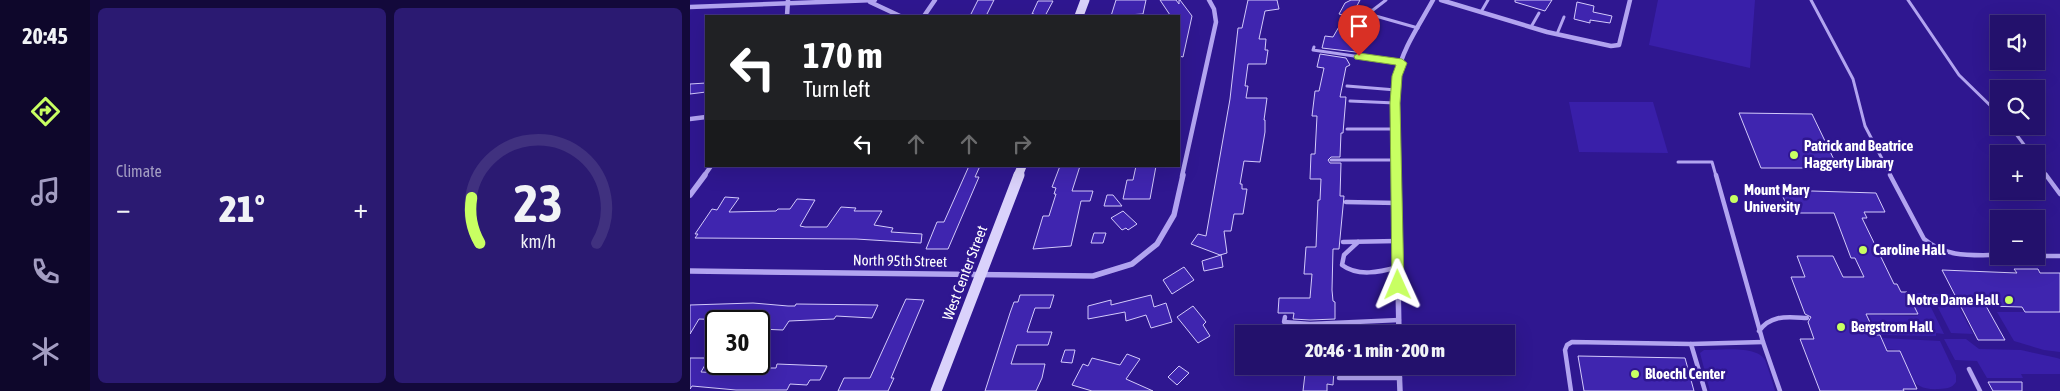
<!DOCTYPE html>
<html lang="en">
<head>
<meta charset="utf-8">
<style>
  body { margin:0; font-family:"Asap Condensed",sans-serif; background:#2b1a72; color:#f1f3f6; height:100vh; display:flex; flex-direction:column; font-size:19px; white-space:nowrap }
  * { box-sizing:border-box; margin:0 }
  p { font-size:16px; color:#a39dc2 }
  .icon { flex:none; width:28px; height:28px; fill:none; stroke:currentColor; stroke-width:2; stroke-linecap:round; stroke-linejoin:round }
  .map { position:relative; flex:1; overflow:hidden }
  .drawer { display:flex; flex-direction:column; gap:8px; padding:8px; background:#13093b; width:600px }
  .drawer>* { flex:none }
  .top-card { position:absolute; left:15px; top:15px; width:475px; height:152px; border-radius:0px; box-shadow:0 5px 20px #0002,0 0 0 1px #40317f; background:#202124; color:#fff; overflow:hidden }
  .tools { position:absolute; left:1300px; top:15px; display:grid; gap:10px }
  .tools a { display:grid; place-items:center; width:55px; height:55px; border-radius:0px; background:#23116c; box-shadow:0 5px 20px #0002,0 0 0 1px #40317f; font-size:25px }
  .speed { position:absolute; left:15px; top:310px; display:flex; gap:10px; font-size:25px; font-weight:700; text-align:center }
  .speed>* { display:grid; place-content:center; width:65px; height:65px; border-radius:50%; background:#23116c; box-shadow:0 5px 20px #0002,0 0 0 1px #40317f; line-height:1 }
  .speed .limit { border:2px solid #111; border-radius:8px; background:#fff; color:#111 }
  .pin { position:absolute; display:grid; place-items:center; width:42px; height:42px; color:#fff; margin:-51px -21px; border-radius:50% 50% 50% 0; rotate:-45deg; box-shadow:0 0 5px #0007 }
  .pin .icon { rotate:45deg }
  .me { position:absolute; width:55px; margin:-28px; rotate:359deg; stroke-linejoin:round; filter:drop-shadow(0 0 4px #0008) }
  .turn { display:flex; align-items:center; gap:18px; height:105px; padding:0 15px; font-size:22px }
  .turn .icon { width:65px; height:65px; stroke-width:2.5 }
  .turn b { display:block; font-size:35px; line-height:42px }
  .lanes { display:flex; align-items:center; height:48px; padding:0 15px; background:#0003; justify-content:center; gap:25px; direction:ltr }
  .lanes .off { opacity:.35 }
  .big { font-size:38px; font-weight:800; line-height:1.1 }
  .drawer .widget { flex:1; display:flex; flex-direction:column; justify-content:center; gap:8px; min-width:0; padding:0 18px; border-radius:8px; background:#2b1a72 }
  .drawer .dial { align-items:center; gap:0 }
  .dial svg { height:130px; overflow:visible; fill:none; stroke:#40317f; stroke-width:7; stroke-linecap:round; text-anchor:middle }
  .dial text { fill:#f1f3f6; stroke:none }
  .heat { display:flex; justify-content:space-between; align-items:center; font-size:28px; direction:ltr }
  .drawer .tiles { flex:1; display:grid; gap:8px; grid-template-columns:repeat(2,1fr) }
  .trip { position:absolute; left:545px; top:325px; width:280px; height:50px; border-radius:0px; background:#23116c; box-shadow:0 5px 20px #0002,0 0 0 1px #40317f; font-weight:800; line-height:50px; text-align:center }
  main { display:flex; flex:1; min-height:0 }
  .tab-bar { display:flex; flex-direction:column; width:90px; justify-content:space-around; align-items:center; background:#0e072b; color:#a39dc2 }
  .tab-bar .icon { width:35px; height:35px }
  .tab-bar .active { color:#c8ff62 }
  .tab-bar b { font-size:22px; color:#f1f3f6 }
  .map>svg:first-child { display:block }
  .green { fill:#391fa9 }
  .building { fill:#3f25af; stroke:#d3cafb }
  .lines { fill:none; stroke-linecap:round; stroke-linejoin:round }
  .lane-far1 { stroke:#b2a4f0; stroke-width:3 }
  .lane { stroke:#b2a4f0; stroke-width:4.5 }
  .street-far1 { stroke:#b2a4f0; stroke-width:4.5 }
  .street { stroke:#b2a4f0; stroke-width:5.5 }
  .secondary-far1 { stroke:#dad2fb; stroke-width:9 }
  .secondary { stroke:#dad2fb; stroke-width:11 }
  .route { fill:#c8ff62; stroke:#82a640 }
  .poi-dot { fill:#c8ff62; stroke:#2f1790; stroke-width:2 }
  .labels { text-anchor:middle; stroke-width:5; stroke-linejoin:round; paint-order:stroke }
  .poi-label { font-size:15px; font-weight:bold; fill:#fff; stroke:#2f1790; text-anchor:start }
  .street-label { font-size:15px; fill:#fff; stroke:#2f1790 }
</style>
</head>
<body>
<main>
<nav class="tab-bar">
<b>20:45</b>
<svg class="icon active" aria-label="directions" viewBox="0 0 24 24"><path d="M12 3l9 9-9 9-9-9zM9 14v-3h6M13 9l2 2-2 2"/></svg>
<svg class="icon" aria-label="music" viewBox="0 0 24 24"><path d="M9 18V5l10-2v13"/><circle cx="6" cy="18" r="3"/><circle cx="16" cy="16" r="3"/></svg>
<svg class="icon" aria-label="phone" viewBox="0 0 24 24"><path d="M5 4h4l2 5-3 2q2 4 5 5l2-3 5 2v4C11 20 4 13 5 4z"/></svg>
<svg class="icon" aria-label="climate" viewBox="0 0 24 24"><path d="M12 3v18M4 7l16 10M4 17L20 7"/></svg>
</nav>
<section class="drawer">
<div class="tiles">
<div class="widget"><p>Climate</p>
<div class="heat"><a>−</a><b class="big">21°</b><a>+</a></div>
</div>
<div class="widget dial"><svg viewBox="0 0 100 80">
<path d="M14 69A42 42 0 1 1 86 69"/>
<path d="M14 69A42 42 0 0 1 9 41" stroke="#c8ff62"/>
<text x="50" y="56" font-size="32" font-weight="700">23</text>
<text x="50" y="72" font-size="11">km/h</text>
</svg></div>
</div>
</section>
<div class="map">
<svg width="1370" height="391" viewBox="0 0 1370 391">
  <rect width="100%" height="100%" fill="#2f1790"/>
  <!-- green -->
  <g class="green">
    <path d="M968,0H1065L1060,68L959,45Z"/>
    <path d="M879,102H963L978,153L889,152Z"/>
    <path d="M1218,293H1234L1254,334L1246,333V336L1188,335L1179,315L1228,316Z"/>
    <path d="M1241,294H1262L1283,334L1261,333Z"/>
    <path d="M1307,312H1370V352L1354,350L1324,341Z"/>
    <path d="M1192,338L1250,341L1266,375V382C1261,389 1257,388 1249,389C1220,391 1219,373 1208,350L1196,349Z"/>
    <path d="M1254,339H1276L1289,349L1331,350L1367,358L1370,359V374H1331L1333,378H1297L1287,361L1265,360Z"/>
    <path d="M1014,350C1029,350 1067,345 1075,360C1079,370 1082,381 1085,391H1020L1010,353Z"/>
  </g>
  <!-- building -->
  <g class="building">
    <path d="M288,0H304L296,16H280Z"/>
    <path d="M426,0H456L453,14L421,16Z"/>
    <path d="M470,0H486L489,4V0H490L502,16L493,57L489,56V16L480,15Z"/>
    <path d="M558,0H587L589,9L575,11L569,39H576L575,50H578L576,64H558L555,86H558L556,98H577L574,120H575V132L570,162L554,161L550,184H552V189H557L553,214H544L541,231H534L537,253L530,255L501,244L508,234L516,236L540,99L548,28H552Z"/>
    <path d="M661,0H670L661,17L649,14L655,3Z"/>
    <path d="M825,0H862L855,11L825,2Z"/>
    <path d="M348,1H363L355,16H343L344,14H342Z"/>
    <path d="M887,2L904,6L903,12L922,16L920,23L900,20V23L884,19Z"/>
    <path d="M650,25L673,29L671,33H674L666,52L632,48L635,36L643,37Z"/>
    <path d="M630,54L656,58L660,65L656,67L650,97H656L653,133H651L650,157H641L638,160L640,163H651L650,196H654L649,249H643L642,290L643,301L645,302V319L620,320L603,319L604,313H588L589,298H620L622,274H614L616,247H626L628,200H630L631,179H620L621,154H625L627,116H622L625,91H629L634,68L627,67Z"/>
    <path d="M16,83V92L0,94V84Z"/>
    <path d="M1049,113L1122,114L1148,168H1071Z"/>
    <path d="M279,166H290L285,177H289L258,249H236L247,222H254Z"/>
    <path d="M370,166H390L382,191H403L400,201H391L381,246L343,249L353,216H359L366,194H364L366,188L362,187Z"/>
    <path d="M446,166H466L460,199H433L437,180H443Z"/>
    <path d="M1090,190L1186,193L1195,212H1174L1177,218H1172L1204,284H1207L1211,292H1217L1228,314H1176L1186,335H1190L1197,351H1210L1227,389H1213L1214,391H1130L1110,339H1124L1118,322L1121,317L1115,314L1101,277H1115L1107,256H1143L1153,277H1174L1165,258H1161L1144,213H1100Z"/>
    <path d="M417,195H423L432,206H414Z"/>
    <path d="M35,197L49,198L39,212L86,211L88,209H100L107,199L125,200L110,226L115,227H137L151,207L166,208L164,211H192L184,225L203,228L201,232L232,234L231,243L166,239L5,238L8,234H5L22,209L27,210Z"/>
    <path d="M433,211L447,224L438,230L436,228L432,230L421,218Z"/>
    <path d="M404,233H416L413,243H401Z"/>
    <path d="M531,255L533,267L514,271L512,261Z"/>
    <path d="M494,267L504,280L482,294L473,280Z"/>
    <path d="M1324,269H1348L1350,273H1370V312H1335L1332,307L1296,306L1315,340H1288L1252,270L1327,273Z"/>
    <path d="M330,295H364L360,308H345L337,332H362L358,345H327L321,364H355L352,378L346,391H295L320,313L324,302H328Z"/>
    <path d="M461,295L464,307L476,303L482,322L461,328L456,315L436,321L435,312L398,319V306L421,300V305Z"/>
    <path d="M216,299L234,300L201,378H204L198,391H148L154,378H180Z"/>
    <path d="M63,303L98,306H105L106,304L188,305L182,318L146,316L144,319L99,321L93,330L69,329V321L9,319L0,334V305Z"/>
    <path d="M503,306L516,322L513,325L520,336L508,343L487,317Z"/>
    <path d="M644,327V334H618L619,328Z"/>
    <path d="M375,350H385L382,363L371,362Z"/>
    <path d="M437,354L450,359L436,379L463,391H402L382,385L393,364L398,366L402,358L430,365Z"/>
    <path d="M888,356L995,358L1004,391H894Z"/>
    <path d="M0,358H19L11,372L34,373L37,368H56L54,372L76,373L78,368H86L87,364L137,366L130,380H120L117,385L100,384L97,390H46L2,386L0,389Z"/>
    <path d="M489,366L499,373L487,385L478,377Z"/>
    <path d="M627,369L644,370L643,385L637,384V391H613L615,374H627Z"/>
    <path d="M1298,382H1332V391H1303Z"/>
  </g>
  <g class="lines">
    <!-- lane-far1 -->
    <g class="lane-far1">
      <path d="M1121,0L1163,79L1175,126L1201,176"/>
      <path d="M1218,0L1269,75L1309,114"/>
      <path d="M668,12L683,10L696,0"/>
      <path d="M791,12L798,0"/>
      <path d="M675,13L728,28"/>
      <path d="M841,27L849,13"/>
      <path d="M867,34L874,17"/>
      <path d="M624,47L623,50L712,63"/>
      <path d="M657,86L706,90"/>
      <path d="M660,101L705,103"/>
      <path d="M1320,126L1341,154"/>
      <path d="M657,129H705"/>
      <path d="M641,160H706"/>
      <path d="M1346,161L1357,176"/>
      <path d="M988,162H1022L1026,176"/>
    </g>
    <!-- lane -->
    <g class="lane">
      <path d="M1026,175L1073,342L1090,391"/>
      <path d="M1200,175L1234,239C1256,258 1282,255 1309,255"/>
      <path d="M1356,175L1370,194"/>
      <path d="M656,202L707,203"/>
      <path d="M653,242L707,241"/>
      <path d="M668,242L654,255L652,265C668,277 690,272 708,267"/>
      <path d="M1346,256H1370"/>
      <path d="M595,317L594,322L620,324L709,320"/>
      <path d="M1069,331C1081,314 1098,317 1117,318"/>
      <path d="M1279,369L1290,391"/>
      <path d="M649,378H710"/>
      <path d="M881,391L875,350L877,345L882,342L1001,344"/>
      <path d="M1015,391L1001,344L1073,342"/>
    </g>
    <!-- street-far1 -->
    <g class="street-far1">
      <path d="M751,0L857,32L921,46L929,45L940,0"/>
      <path d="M180,2L210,16"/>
      <path d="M0,7L185,0"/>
      <path d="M97,16L98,0"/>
      <path d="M234,16L245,0"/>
      <path d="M0,119L16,117"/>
      <path d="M14,176L21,166"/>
      <path d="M492,176L526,22L524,9L519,0"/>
      <path d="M706,176C706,144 701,108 707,76C712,49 730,24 743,0"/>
    </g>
    <!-- street -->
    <g class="street">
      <path d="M706,175L709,334"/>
      <path d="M0,195L15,175"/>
      <path d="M0,271L403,276L442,264L467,244L484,215L493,175"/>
      <path d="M709,366L710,391"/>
    </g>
    <!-- secondary-far1 -->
    <g class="secondary-far1">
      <path d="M389,16L395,0"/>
      <path d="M328,176L332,166"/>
    </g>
    <!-- secondary -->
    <path class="secondary" d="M246,391L329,175"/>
  </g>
  <!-- route -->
  <path class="route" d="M669,53L712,59L717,63L712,76L710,103L714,285L713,288L708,290L704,288L702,285L700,103L702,76L706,65L665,59L664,56Z"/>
  <!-- markers -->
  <g class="poi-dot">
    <circle cx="1104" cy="155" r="5"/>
    <circle cx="1044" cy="199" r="5"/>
    <circle cx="1173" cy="250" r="5"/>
    <circle cx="1319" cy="300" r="5"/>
    <circle cx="1151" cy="327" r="5"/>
    <circle cx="945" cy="374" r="5"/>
  </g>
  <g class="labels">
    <!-- poi labels -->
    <g class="poi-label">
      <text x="1114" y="151">Patrick and Beatrice<tspan x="1114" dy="17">Haggerty Library</tspan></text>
      <text x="1054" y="195">Mount Mary<tspan x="1054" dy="17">University</tspan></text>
      <text x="1183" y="255">Caroline Hall</text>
      <text x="1309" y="305" text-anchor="end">Notre Dame Hall</text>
      <text x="1161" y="332">Bergstrom Hall</text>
      <text x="955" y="379">Bloechl Center</text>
    </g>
    <!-- street labels -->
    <g class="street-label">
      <text transform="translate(210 261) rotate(1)" y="5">North 95th Street</text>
      <text transform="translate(275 273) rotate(-69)" y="5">West Center Street</text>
    </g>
  </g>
</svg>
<div class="tools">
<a><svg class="icon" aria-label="sound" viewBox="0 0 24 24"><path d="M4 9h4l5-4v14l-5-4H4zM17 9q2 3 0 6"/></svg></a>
<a><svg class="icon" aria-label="search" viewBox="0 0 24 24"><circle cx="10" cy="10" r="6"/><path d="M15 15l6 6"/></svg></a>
<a>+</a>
<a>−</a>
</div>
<div class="speed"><div class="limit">30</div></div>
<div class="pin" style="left:669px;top:56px;background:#d93025"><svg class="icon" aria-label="arrive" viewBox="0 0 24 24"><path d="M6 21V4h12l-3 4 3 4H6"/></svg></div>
<svg class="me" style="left:708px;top:285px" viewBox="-20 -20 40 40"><path d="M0-17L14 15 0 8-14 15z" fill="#c8ff62" stroke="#fff" stroke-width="4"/></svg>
<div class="trip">20:46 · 1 min · 200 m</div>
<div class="top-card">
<div class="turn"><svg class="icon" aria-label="left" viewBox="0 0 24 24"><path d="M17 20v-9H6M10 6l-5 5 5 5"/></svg><div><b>170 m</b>Turn left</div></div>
<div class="lanes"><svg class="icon" aria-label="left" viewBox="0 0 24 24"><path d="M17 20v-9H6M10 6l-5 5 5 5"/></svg><svg class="icon off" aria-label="ahead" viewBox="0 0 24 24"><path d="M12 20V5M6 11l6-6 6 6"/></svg><svg class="icon off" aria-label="ahead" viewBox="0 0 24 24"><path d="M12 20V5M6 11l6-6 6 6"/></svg><svg class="icon off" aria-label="right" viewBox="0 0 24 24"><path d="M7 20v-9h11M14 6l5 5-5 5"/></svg></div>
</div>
</div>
</main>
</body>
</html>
